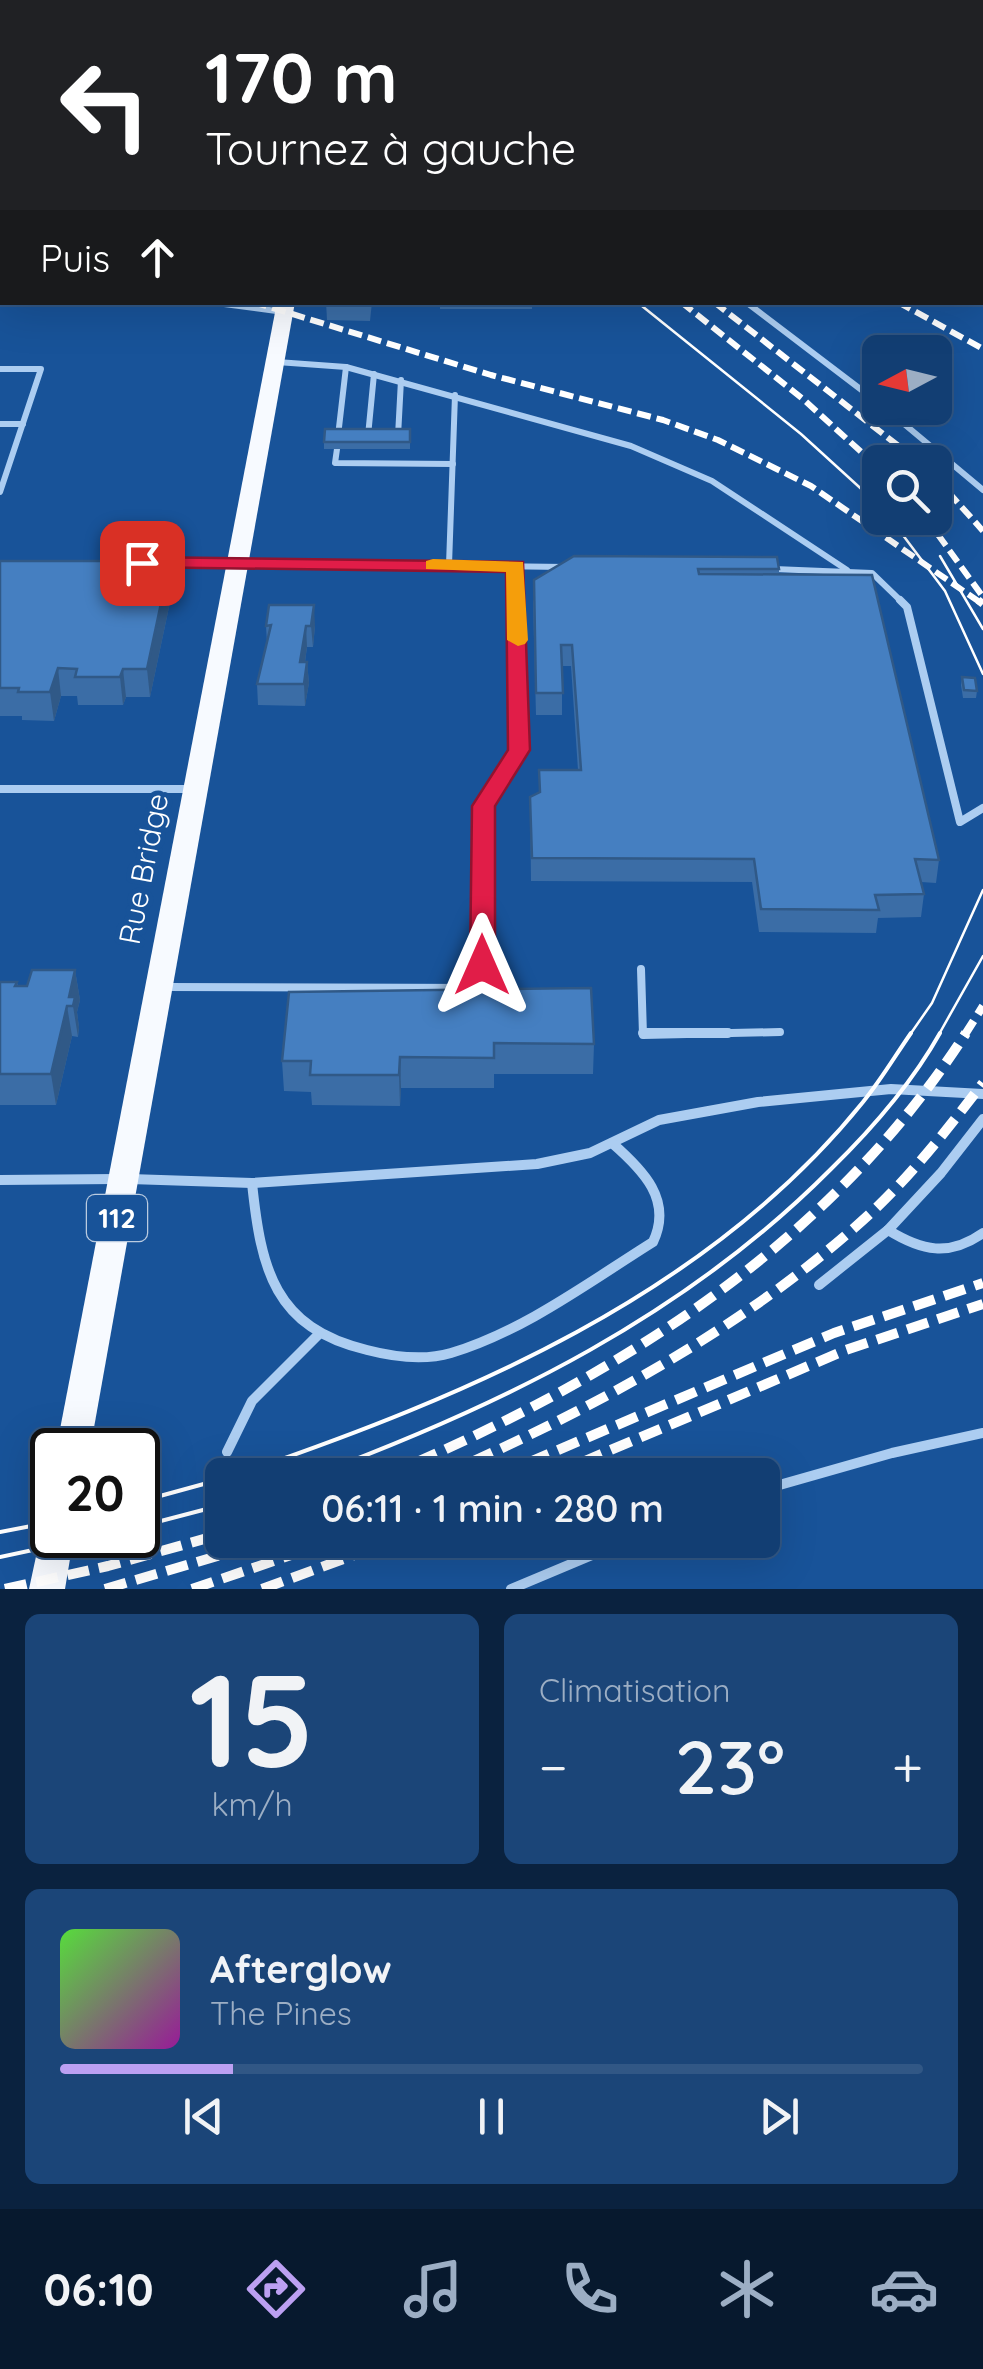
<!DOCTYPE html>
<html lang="fr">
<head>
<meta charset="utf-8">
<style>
  body { margin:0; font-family:Quicksand,sans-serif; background:#1b4578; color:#f1f3f6; height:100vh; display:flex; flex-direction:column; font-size:38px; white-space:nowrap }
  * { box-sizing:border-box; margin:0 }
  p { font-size:32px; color:#9caec4 }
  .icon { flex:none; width:55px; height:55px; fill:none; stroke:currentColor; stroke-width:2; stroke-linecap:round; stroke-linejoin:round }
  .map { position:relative; height:1589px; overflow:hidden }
  .details { display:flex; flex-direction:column; gap:25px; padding:25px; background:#0a223f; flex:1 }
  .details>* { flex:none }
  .banner { position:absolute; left:0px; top:0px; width:985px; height:305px; box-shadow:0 10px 40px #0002,0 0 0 2px #315785; background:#202124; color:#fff; overflow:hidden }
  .needle { width:65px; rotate:263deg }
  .controls { position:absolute; left:862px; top:335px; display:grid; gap:20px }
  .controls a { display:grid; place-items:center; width:90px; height:90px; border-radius:15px; background:#123e73; box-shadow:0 10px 40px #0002,0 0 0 2px #315785; font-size:50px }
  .speed { position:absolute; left:30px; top:1428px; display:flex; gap:20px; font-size:50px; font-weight:700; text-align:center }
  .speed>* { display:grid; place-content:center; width:130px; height:130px; border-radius:50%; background:#123e73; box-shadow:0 10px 40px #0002,0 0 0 2px #315785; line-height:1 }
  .speed .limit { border:5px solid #111; border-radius:15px; background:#fff; color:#111 }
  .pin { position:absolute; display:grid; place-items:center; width:85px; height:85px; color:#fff; margin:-42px; border-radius:20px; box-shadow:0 5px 15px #0006 }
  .me { position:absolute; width:110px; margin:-55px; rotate:0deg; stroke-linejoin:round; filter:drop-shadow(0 0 8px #0008) }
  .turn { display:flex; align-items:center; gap:35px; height:210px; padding:0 40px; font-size:45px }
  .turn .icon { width:130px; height:130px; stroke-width:2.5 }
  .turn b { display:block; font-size:70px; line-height:85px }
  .then { display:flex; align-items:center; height:95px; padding:0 40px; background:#0003; gap:20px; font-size:38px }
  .big { font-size:75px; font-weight:600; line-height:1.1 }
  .details .tile { flex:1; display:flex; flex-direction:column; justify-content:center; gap:15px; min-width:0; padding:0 35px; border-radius:15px; background:#1b4578 }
  .details .dial { align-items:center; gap:0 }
  .dial b { font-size:130px; line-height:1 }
  .song { display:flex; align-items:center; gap:30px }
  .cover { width:120px; height:120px; border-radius:15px; background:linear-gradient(135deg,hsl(110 70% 55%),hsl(300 70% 35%)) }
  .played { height:10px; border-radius:5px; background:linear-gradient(90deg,#bca0f2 20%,#315785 20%) }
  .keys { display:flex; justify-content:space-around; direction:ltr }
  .heat { display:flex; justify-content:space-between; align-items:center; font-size:55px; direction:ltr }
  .details .tiles { flex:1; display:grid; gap:25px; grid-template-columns:1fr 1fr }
  .tile:last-child { grid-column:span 2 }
  .trip { position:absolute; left:205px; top:1458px; width:575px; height:100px; border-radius:15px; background:#123e73; box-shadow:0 10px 40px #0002,0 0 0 2px #315785; font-weight:600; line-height:100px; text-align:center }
  .menu { display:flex; height:160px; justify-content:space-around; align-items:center; background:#07192e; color:#9caec4 }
  .menu .icon { width:70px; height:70px }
  .menu .current { color:#bca0f2 }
  .menu b { font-size:45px; color:#f1f3f6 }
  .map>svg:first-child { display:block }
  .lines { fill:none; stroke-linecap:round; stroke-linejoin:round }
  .service-far3 { stroke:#accdf1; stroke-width:5 }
  .service-far2 { stroke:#accdf1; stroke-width:6 }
  .service-far1 { stroke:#accdf1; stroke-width:8 }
  .service { stroke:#accdf1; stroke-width:10 }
  .tertiary { fill:#accdf1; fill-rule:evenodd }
  .primary { fill:#f7faff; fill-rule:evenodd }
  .tram-far1 { stroke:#fff; stroke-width:2.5 }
  .tram { stroke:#fff; stroke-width:4 }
  .rail-far3 { stroke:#fff; stroke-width:5; stroke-dasharray:11 5; stroke-linecap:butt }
  .rail-far2 { stroke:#fff; stroke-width:6; stroke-dasharray:14 6; stroke-linecap:butt }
  .rail-far1 { stroke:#fff; stroke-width:8; stroke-dasharray:18 8; stroke-linecap:butt }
  .rail { stroke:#fff; stroke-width:10; stroke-dasharray:22 10; stroke-linecap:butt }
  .wall { fill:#3b6da6 }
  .shaded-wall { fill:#305987 }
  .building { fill:#457fc1; stroke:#305987; stroke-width:2.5 }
  .route { fill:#e11d48; stroke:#92132f; stroke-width:2.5 }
  .slow { fill:#f59e0b }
  .labels { text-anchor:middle; stroke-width:10; stroke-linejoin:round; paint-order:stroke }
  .shield { fill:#185399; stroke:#bacbe0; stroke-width:2.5 }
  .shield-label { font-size:28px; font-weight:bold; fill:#fff }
  .street-label { font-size:30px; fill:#fff; stroke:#185399 }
</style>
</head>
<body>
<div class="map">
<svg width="983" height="1589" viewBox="0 0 983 1589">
  <rect width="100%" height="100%" fill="#185399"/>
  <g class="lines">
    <!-- service-far3 -->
    <g class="service-far3">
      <path d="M509,0L515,2"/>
      <path d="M538,0L550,2"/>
      <path d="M579,0L593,2"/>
      <path d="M937,0L943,2"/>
      <path d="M907,2L921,0"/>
    </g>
    <!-- service-far2 -->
    <g class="service-far2">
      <path d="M209,302L284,312"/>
      <path d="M746,302L880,404"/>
      <path d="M277,362L346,367L631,446L712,481L847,570"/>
      <path d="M0,369H41L0,492"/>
      <path d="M885,408L983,490"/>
      <path d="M0,424H23"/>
      <path d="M338,436L346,367"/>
      <path d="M368,436L374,374"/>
      <path d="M398,436L401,380"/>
      <path d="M337,449L335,463L453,464"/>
      <path d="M239,563L565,567"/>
      <path d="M449,565L455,395"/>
      <path d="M516,566L517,603"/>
      <path d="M774,569L872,573L903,603"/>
    </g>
    <!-- service-far1 -->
    <g class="service-far1">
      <path d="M900,600L907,607L960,822L983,808"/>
      <path d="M0,789H190"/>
      <path d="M641,969L643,1035L780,1032"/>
      <path d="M165,987L482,988L483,806L519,750L517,600"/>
    </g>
    <!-- service -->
    <g class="service">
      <path d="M643,1033H728"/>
      <path d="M983,1119L941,1173L888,1230C922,1251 949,1257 983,1233"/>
      <path d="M130,1179L252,1183L537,1164L590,1153L659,1120L758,1102L891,1089L983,1094"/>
      <path d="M0,1180L116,1179"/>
      <path d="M252,1183C261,1269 274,1328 367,1350C394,1357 424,1361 451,1353C524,1331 589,1282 653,1242C673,1200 643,1170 612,1143"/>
      <path d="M819,1285L888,1230"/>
      <path d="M227,1452L252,1401L318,1335"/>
      <path d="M762,1490L892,1453L983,1433"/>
      <path d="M511,1589L628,1540"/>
    </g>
    <!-- tertiary -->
    <path class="tertiary" d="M150,558H239L247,563L239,568L145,566L142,563Z"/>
    <!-- primary -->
    <g class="primary">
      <path d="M161,0H175L177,2H163Z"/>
      <path d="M208,0H223L225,2H210Z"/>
      <path d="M277,302H295L90,1450H56Z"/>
      <path d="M52,1521V1535H74L65,1589H29L43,1524Z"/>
    </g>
    <!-- tram-far1 -->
    <g class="tram-far1">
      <path d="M637,302L801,434L880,506"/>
      <path d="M890,518L945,591L983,674"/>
      <path d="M940,556L983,629"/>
      <path d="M909,1036L932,1003L983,890"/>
      <path d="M938,1036L983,956"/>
    </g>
    <!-- tram -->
    <g class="tram">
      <path d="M236,1475C465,1397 707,1296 863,1102C881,1080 895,1056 911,1033"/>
      <path d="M314,1475C505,1404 686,1315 831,1169C872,1129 912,1083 940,1033"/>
      <path d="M138,1502L222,1479"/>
      <path d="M138,1527L222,1505"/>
      <path d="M0,1532L52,1522"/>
      <path d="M0,1557L103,1535"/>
    </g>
    <!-- rail-far3 -->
    <path class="rail-far3" d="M423,0L427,2"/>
    <!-- rail-far2 -->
    <g class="rail-far2">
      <path d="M253,302L491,375L663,420L718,440L811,486L981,603"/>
      <path d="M681,302L803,399L880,469"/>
      <path d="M714,302L919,462"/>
      <path d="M898,302L983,349"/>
      <path d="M935,477L983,531"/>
      <path d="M926,518L983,597"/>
    </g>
    <!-- rail-far1 -->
    <g class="rail-far1">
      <path d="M978,600L983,604"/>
      <path d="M964,1036L983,1006"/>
    </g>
    <!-- rail -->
    <g class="rail">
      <path d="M387,1475C616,1378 829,1246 966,1033"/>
      <path d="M443,1475C598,1406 749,1326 874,1210C915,1171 949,1127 983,1083"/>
      <path d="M499,1475L834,1333L983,1283"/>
      <path d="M552,1475L846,1350L983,1304"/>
      <path d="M5,1589L108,1566L222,1534"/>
      <path d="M105,1589L272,1540"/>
      <path d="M192,1589L335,1540"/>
      <path d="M262,1589L395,1540"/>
    </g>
  </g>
  <!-- wall -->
  <g class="wall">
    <path d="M326,302H372L370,321L327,320Z"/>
    <rect x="440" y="302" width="92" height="7"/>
    <path d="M410,429V449H324V442Z"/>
    <path d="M574,556L779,569V574L939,860L936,883L921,882L924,894L921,917L878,918L876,933L759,932L752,882L531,881L530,797L578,770L571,666H562V715H536L533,601Z"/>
    <path d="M0,561H170L173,588L150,697H126L123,705H78L77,696H61L54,721L22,720V716H0Z"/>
    <path d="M269,605L315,626L313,647H307L305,662H307L309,683L305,706L258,705L257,684L267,643L266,626Z"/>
    <path d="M962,677L977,691L976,698H963L961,685Z"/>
    <path d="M75,970L80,1000L77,1012L79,1027L78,1037L72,1036L56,1105H0V982H17L18,986H27Z"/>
    <path d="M289,992L594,1044L593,1074H494V1088H401L400,1106L312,1105L311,1092L284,1091L282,1061Z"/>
  </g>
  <!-- shaded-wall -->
  <g class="shaded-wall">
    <rect x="0" y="150" width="2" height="18"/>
    <path d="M170,561L173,588L150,697L147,669Z"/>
    <path d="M314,605L315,626L313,647L311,626Z"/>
    <path d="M306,626L307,647L302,683L300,662Z"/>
    <path d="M307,662L309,683L305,706L304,684Z"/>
    <path d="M58,668L61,696L54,721L50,692Z"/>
    <path d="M123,669L126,697L123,705L120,677Z"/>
    <path d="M75,970L80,1000L77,1012L79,1027L78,1037L73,1006L69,997Z"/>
    <path d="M67,1006L72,1036L56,1105L51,1074Z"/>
    <path d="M400,1057L401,1088L400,1106L399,1075Z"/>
  </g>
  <!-- building -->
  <g class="building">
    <rect x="0" y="119" width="2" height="31"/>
    <rect x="0" y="179" width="2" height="58"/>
    <path d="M325,429H410V442H324Z"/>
    <path d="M574,556L777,557L779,569H698L699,574L872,575L939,860L915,859L924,894L875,895L879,910L761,909L754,859L532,858L530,797L540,792L539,770H581L572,645H561L563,693H536L534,580Z"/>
    <path d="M0,561H170L147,669H123L120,677H75L77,669L58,668L50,692H18L19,688H0Z"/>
    <path d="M269,605H314L311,626H306L300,662H307L304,684H257L271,625L266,626Z"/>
    <path d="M962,677L975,678L977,691L964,690Z"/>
    <path d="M32,970H75L69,997H75L73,1006H67L51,1074H0V982H17L15,986H27Z"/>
    <path d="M591,988L594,1044L494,1043V1058L400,1057L399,1075H310L311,1061H282L289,992Z"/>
  </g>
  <!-- route -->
  <path class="route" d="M142,557L523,562L530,750L495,806V965L491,971H474L470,965L472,806L508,750L506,572L135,567V559Z"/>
  <!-- slow -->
  <path class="slow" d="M433,559L523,562L528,640L525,644L518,646L507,640L506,572L426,569V561Z"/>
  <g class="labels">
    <!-- shield labels -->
    <rect class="shield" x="87" y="1195" width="60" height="46" rx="8"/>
    <g class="shield-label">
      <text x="117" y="1228">112</text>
    </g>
    <!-- street labels -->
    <g class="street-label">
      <text transform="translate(144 869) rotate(-79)" y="10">Rue Bridge</text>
    </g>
  </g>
</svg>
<div class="controls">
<a><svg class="needle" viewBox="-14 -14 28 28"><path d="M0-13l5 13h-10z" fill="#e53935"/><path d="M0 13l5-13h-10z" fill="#9caec4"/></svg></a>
<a><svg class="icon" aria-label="search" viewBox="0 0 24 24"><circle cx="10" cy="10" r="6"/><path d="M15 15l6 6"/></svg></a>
</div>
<div class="speed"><div class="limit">20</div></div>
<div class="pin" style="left:142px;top:563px;background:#d93025"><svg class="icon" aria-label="arrive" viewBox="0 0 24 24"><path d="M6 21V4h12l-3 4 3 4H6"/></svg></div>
<svg class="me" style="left:482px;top:965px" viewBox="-20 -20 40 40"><path d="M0-17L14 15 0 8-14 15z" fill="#e11d48" stroke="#fff" stroke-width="4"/></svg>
<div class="trip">06:11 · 1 min · 280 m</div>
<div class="banner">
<div class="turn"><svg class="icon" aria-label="left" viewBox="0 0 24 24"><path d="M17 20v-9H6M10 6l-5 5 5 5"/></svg><div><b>170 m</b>Tournez à gauche</div></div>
<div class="then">Puis<svg class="icon" aria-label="ahead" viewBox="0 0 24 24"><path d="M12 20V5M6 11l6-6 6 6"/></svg></div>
</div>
</div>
<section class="details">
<div class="tiles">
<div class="tile dial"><b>15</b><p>km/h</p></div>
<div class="tile"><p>Climatisation</p>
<div class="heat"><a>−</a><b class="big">23°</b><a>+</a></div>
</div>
<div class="tile">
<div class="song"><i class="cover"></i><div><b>Afterglow</b><p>The Pines</p></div></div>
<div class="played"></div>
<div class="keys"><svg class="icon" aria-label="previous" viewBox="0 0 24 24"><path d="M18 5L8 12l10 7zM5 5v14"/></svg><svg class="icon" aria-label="pause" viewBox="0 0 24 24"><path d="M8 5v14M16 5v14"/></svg><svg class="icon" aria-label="next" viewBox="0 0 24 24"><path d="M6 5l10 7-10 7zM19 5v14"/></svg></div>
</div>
</div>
</section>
<nav class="menu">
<b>06:10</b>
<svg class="icon current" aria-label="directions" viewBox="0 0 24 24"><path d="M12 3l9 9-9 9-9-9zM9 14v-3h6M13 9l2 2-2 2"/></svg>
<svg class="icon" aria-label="music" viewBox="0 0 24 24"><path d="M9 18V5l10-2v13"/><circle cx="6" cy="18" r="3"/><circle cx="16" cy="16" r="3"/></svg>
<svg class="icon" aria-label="phone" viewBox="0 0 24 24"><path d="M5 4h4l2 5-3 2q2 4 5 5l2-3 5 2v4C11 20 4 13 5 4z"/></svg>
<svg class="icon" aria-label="climate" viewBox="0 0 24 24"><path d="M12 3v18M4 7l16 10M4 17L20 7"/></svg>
<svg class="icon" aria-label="car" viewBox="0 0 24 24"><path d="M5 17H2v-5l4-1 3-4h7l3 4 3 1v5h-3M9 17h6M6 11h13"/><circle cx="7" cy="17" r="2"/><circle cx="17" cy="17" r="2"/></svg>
</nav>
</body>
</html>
